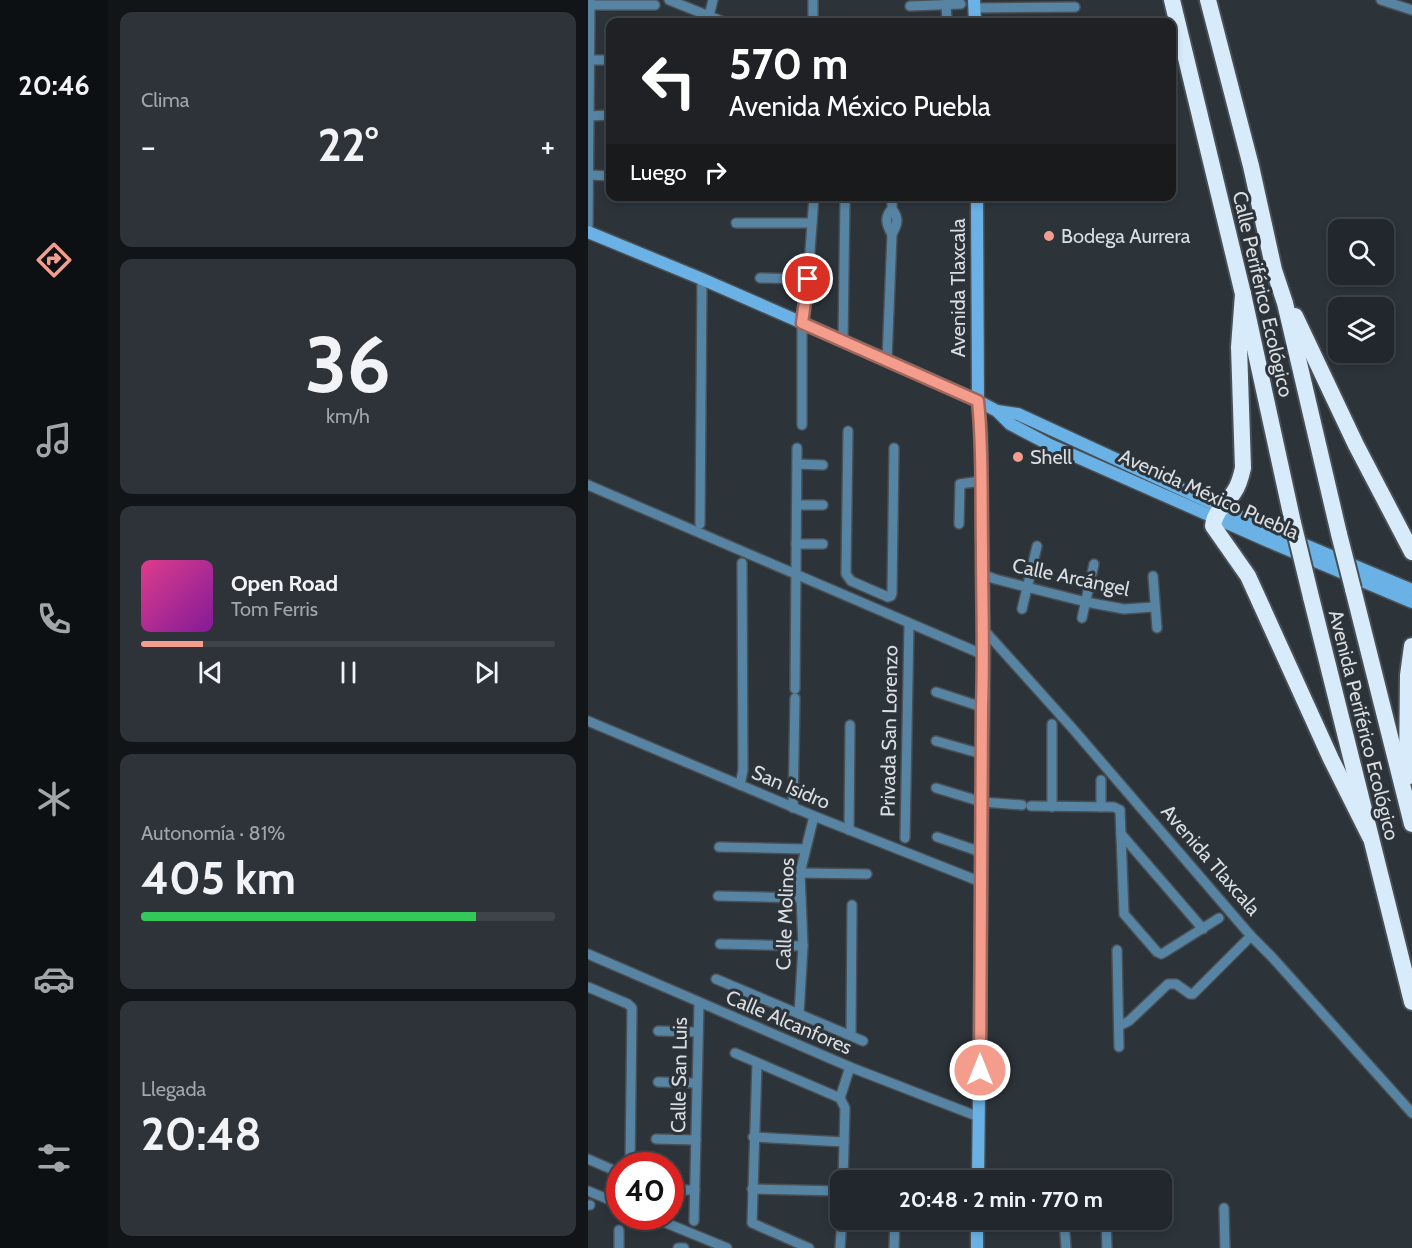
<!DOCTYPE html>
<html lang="es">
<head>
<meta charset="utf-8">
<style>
  body { margin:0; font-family:Cabin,sans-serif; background:#2d3338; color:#f1f3f6; height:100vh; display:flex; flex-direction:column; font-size:22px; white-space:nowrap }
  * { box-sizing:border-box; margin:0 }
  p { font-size:20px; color:#a2a5a9 }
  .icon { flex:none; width:33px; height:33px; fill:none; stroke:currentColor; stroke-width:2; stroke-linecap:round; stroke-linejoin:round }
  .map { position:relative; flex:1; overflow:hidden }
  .panel { display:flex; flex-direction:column; gap:12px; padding:12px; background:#121518; width:480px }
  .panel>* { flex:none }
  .hud { position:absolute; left:18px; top:18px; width:570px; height:183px; border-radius:12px; box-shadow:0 3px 9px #0003,0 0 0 2px #3e4448; background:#202124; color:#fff; overflow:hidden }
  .buttons { position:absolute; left:740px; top:219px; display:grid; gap:12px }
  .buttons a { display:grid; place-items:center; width:66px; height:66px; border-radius:12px; background:#21272c; box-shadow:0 3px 9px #0003,0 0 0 2px #3e4448; font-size:30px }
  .speed { position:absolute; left:18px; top:1152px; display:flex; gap:12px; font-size:30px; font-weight:700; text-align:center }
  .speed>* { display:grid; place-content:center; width:78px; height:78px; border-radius:50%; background:#21272c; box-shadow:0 3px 9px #0003,0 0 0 2px #3e4448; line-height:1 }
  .speed .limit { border:9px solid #d22; background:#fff; color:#111 }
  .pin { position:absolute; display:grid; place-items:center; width:51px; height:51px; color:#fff; margin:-26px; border:3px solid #fff; border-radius:50%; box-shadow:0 2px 6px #0007 }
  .me { position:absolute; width:66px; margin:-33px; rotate:0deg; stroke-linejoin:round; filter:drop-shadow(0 0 4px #0008) }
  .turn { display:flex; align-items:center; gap:21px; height:126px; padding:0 24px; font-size:27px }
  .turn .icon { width:78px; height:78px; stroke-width:2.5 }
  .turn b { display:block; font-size:42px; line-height:51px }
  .then { display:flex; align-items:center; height:57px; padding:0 24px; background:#0003; gap:12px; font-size:22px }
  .big { font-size:45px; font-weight:700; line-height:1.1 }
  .panel .card { flex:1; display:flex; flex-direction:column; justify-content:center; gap:9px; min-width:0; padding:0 21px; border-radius:12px; background:#2d3338 }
  .panel .dial { align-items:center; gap:0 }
  .dial b { font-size:78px; line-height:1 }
  .song { display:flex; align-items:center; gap:18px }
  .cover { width:72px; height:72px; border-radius:9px; background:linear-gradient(135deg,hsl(330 70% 55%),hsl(290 70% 35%)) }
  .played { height:6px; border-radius:3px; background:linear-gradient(90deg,#f49d8c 15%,#3e4448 15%) }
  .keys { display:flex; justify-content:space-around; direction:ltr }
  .heat { display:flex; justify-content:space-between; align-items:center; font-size:33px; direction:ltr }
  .charge { height:9px; border-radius:4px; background:linear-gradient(90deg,#34c759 81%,#3e4448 0) }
  .trip { position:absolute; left:242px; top:1170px; width:342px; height:60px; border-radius:12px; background:#21272c; box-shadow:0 3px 9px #0003,0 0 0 2px #3e4448; font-weight:700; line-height:60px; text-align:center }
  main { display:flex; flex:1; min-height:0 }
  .tabs { display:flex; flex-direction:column; width:108px; justify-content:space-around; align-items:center; background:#0d1012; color:#a2a5a9 }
  .tabs .icon { width:42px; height:42px }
  .tabs .selected { color:#f49d8c }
  .tabs b { font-size:27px; color:#f1f3f6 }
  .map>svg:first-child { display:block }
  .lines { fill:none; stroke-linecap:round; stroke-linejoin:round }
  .street-casing { stroke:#484f55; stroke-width:12 }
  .secondary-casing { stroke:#484f55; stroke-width:15 }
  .highway-casing { stroke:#484f55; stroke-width:20 }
  .street { stroke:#5884a4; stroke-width:9 }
  .secondary { stroke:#6ab1e5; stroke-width:12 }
  .highway { stroke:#d7ebfb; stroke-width:16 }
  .highway-bridge-casing { stroke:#484f55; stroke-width:20; stroke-linecap:butt }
  .highway-bridge { stroke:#d7ebfb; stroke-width:16 }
  .route-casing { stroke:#9f665b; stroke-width:15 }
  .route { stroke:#f49d8c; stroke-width:10 }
  .poi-dot { fill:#f49d8c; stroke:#2c343a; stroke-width:2 }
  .labels { text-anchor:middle; stroke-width:6; stroke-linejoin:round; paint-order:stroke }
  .poi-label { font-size:20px; fill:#dadee2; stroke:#2c343a; text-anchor:start }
  .street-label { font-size:20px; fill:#dadee2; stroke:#2c343a }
</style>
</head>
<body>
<main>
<nav class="tabs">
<b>20:46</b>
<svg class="icon selected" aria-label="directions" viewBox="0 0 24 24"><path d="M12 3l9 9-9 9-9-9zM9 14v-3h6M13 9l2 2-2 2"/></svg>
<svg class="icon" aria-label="music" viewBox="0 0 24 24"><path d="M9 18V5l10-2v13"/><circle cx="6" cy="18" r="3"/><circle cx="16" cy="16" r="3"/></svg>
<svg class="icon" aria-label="phone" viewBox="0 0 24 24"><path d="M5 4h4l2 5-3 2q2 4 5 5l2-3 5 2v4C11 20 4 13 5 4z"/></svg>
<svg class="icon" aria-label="climate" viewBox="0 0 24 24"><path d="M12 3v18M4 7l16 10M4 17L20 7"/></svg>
<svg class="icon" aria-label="car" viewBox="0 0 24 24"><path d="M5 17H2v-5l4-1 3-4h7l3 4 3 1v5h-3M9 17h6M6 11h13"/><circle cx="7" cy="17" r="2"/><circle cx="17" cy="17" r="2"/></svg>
<svg class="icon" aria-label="filters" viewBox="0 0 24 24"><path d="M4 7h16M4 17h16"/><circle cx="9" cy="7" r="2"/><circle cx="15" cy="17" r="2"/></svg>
</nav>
<section class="panel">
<div class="card"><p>Clima</p>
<div class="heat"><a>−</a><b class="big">22°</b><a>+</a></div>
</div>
<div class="card dial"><b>36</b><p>km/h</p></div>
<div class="card">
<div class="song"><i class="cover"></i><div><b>Open Road</b><p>Tom Ferris</p></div></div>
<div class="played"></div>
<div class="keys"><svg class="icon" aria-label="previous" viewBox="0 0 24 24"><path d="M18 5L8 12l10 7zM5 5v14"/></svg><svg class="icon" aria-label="pause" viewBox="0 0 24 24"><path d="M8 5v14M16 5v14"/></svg><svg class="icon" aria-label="next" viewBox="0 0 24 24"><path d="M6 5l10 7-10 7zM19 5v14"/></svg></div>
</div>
<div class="card"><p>Autonomía · 81%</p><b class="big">405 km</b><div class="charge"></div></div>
<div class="card"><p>Llegada</p><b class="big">20:48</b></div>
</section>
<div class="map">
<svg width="824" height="1248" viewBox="0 0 824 1248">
  <rect width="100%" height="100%" fill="#2c343a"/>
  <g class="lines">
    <defs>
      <g id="street">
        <path d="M81,0L136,22"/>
        <path d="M793,0L824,10"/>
        <path d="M358,4L359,22"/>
        <path d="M2,5H67"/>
        <path d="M322,6L373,4"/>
        <path d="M386,8L487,7"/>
        <path d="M121,16L125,0"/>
        <path d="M225,22V0"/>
        <path d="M2,60H22"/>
        <path d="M2,116L22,115"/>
        <path d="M2,175L22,176"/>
        <path d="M304,196V209C296,217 298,225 304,234"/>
        <path d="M148,223H224"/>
        <path d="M0,228L2,0"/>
        <path d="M172,278L220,279"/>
        <path d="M255,341L257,196"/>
        <path d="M299,360L304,234C310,224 311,218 304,209"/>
        <path d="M214,425V323L220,279L226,196"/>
        <path d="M260,431L258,574L263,581L300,597L303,596L304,593L306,448"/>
        <path d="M209,464L235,465"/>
        <path d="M0,485L396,655"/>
        <path d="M209,505H235"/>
        <path d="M112,524L114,279"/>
        <path d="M371,524L372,484L393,481"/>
        <path d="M208,544H235"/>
        <path d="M394,574L407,579L498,602L536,609L566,607"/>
        <path d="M565,576L569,628"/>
        <path d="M434,609L449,546"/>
        <path d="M494,618L506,564"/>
        <path d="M396,630L485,729L663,936L683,956L824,1113"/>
        <path d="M207,689L209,448"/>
        <path d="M348,692L394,707"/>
        <path d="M0,721L226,816L393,882"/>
        <path d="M348,741L394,754"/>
        <path d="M513,780V807"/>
        <path d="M152,785L155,770L154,563"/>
        <path d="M348,788L394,802L434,805"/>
        <path d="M443,806L526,807L532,810"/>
        <path d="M464,807V724"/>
        <path d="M205,808L207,698"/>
        <path d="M532,810L536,914L569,952L573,954L577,952L631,918"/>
        <path d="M261,830L262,725"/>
        <path d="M533,834L615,929"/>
        <path d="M349,837L393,852"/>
        <path d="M317,838L321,624"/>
        <path d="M131,847L217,849"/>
        <path d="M212,873L279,874"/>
        <path d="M130,896L213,898"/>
        <path d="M132,944L215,946"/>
        <path d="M529,950L531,1047"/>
        <path d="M0,954L262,1067L391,1117"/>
        <path d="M128,979L275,1041"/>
        <path d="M0,987L40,1004L44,1008L42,1166"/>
        <path d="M211,1014L215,946L212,873L226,816"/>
        <path d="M531,1026L541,1021L580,984H588L602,994H605L663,936"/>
        <path d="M70,1031L110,1032"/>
        <path d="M263,1035L264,905"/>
        <path d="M147,1053L252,1098"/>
        <path d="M169,1063L164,1223L221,1248"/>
        <path d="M70,1082L109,1083"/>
        <path d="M165,1137L256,1142"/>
        <path d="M68,1139L108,1140"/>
        <path d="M0,1159L32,1173"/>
        <path d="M255,1180L257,1108L252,1098L262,1067"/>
        <path d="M164,1189L252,1191"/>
        <path d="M82,1190H107"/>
        <path d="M0,1191L32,1204"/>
        <path d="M0,1205H2"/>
        <path d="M636,1208L637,1248"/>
        <path d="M61,1216L139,1248"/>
        <path d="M476,1220L478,1248"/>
        <path d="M518,1220L519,1248"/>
        <path d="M106,1221L111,1003"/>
        <path d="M31,1248V1230"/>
        <path d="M90,1248H96"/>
        <path d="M252,1248L254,1220"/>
        <path d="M306,1248L307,1220"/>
      </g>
      <g id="secondary">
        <path d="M386,0L387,22"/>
        <path d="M389,196L390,401L393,433L396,655L390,1180"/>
        <path d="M0,232L114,279L299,360L390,401L409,411L422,424L462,445L682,542L824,602"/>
        <path d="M409,411L430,414L686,532L824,590"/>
        <path d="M389,1248V1220"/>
      </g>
      <g id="highway">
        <path d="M584,0L655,294L705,523"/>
        <path d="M620,0L663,166L686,270L697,303L751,534"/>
        <path d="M655,294L651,347L655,468C653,477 651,485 646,492C638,505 627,510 625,526L660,576L743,759L782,837"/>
        <path d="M707,316L768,445L824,552"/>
        <path d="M765,589L824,824"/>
        <path d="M723,597L824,1002"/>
        <path d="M819,777L820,675L824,646"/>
      </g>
    </defs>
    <!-- street casing -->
    <use href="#street" class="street-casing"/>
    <!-- secondary casing -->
    <use href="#secondary" class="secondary-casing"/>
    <!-- highway casing -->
    <use href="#highway" class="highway-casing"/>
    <!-- street -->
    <use href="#street" class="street"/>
    <!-- secondary -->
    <use href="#secondary" class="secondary"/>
    <!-- highway -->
    <use href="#highway" class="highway"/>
    <defs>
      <g id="highway-bridge">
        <path d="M705,523L723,597"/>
        <path d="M751,534L765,589"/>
      </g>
    </defs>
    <!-- highway-bridge casing -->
    <use href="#highway-bridge" class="highway-bridge-casing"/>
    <!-- highway-bridge -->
    <use href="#highway-bridge" class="highway-bridge"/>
  </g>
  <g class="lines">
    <defs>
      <path id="route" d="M220,279L214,323L390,401C395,449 393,498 394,547C394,601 396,654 394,707L392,1070"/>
    </defs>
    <!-- route casing -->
    <use href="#route" class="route-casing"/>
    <!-- route -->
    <use href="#route" class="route"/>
  </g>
  <!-- markers -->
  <g class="poi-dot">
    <circle cx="461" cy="236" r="6"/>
    <circle cx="430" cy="457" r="6"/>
  </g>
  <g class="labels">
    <!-- poi labels -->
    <g class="poi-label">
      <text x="473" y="243">Bodega Aurrera</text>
      <text x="442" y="464">Shell</text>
    </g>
    <!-- street labels -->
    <g class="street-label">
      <text transform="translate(370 288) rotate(-90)" y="7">Avenida Tlaxcala</text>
      <text transform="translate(675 294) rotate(77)" y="7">Calle Periférico Ecológico</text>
      <text transform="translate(621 494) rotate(24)" y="7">Avenida México Puebla</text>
      <text transform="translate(483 577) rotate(12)" y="7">Calle Arcángel</text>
      <text transform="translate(776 725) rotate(76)" y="7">Avenida Periférico Ecológico</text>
      <text transform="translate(301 731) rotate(-89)" y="7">Privada San Lorenzo</text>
      <text transform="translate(203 787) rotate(23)" y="7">San Isidro</text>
      <text transform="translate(623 860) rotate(49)" y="7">Avenida Tlaxcala</text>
      <text transform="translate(197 914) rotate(-88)" y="7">Calle Molinos</text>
      <text transform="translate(201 1022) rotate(23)" y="7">Calle Alcanfores</text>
      <text transform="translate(91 1075) rotate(-89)" y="7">Calle San Luis</text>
    </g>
  </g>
</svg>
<div class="buttons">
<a><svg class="icon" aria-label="search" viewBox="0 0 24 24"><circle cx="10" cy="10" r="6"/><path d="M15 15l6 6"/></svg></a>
<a><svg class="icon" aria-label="layers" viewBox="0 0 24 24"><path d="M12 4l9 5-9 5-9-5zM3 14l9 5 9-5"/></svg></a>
</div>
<div class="speed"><div class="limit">40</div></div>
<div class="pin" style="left:220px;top:279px;background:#d93025"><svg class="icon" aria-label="arrive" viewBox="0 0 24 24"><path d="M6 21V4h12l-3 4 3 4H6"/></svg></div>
<svg class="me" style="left:392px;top:1070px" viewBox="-20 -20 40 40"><circle r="17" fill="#f49d8c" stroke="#fff" stroke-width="3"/><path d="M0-11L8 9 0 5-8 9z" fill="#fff"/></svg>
<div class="trip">20:48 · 2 min · 770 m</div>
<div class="hud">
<div class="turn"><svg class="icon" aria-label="left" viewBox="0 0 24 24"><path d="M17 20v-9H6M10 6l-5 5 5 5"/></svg><div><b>570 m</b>Avenida México Puebla</div></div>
<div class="then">Luego<svg class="icon" aria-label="right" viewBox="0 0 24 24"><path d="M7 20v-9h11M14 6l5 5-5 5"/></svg></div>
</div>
</div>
</main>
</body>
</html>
